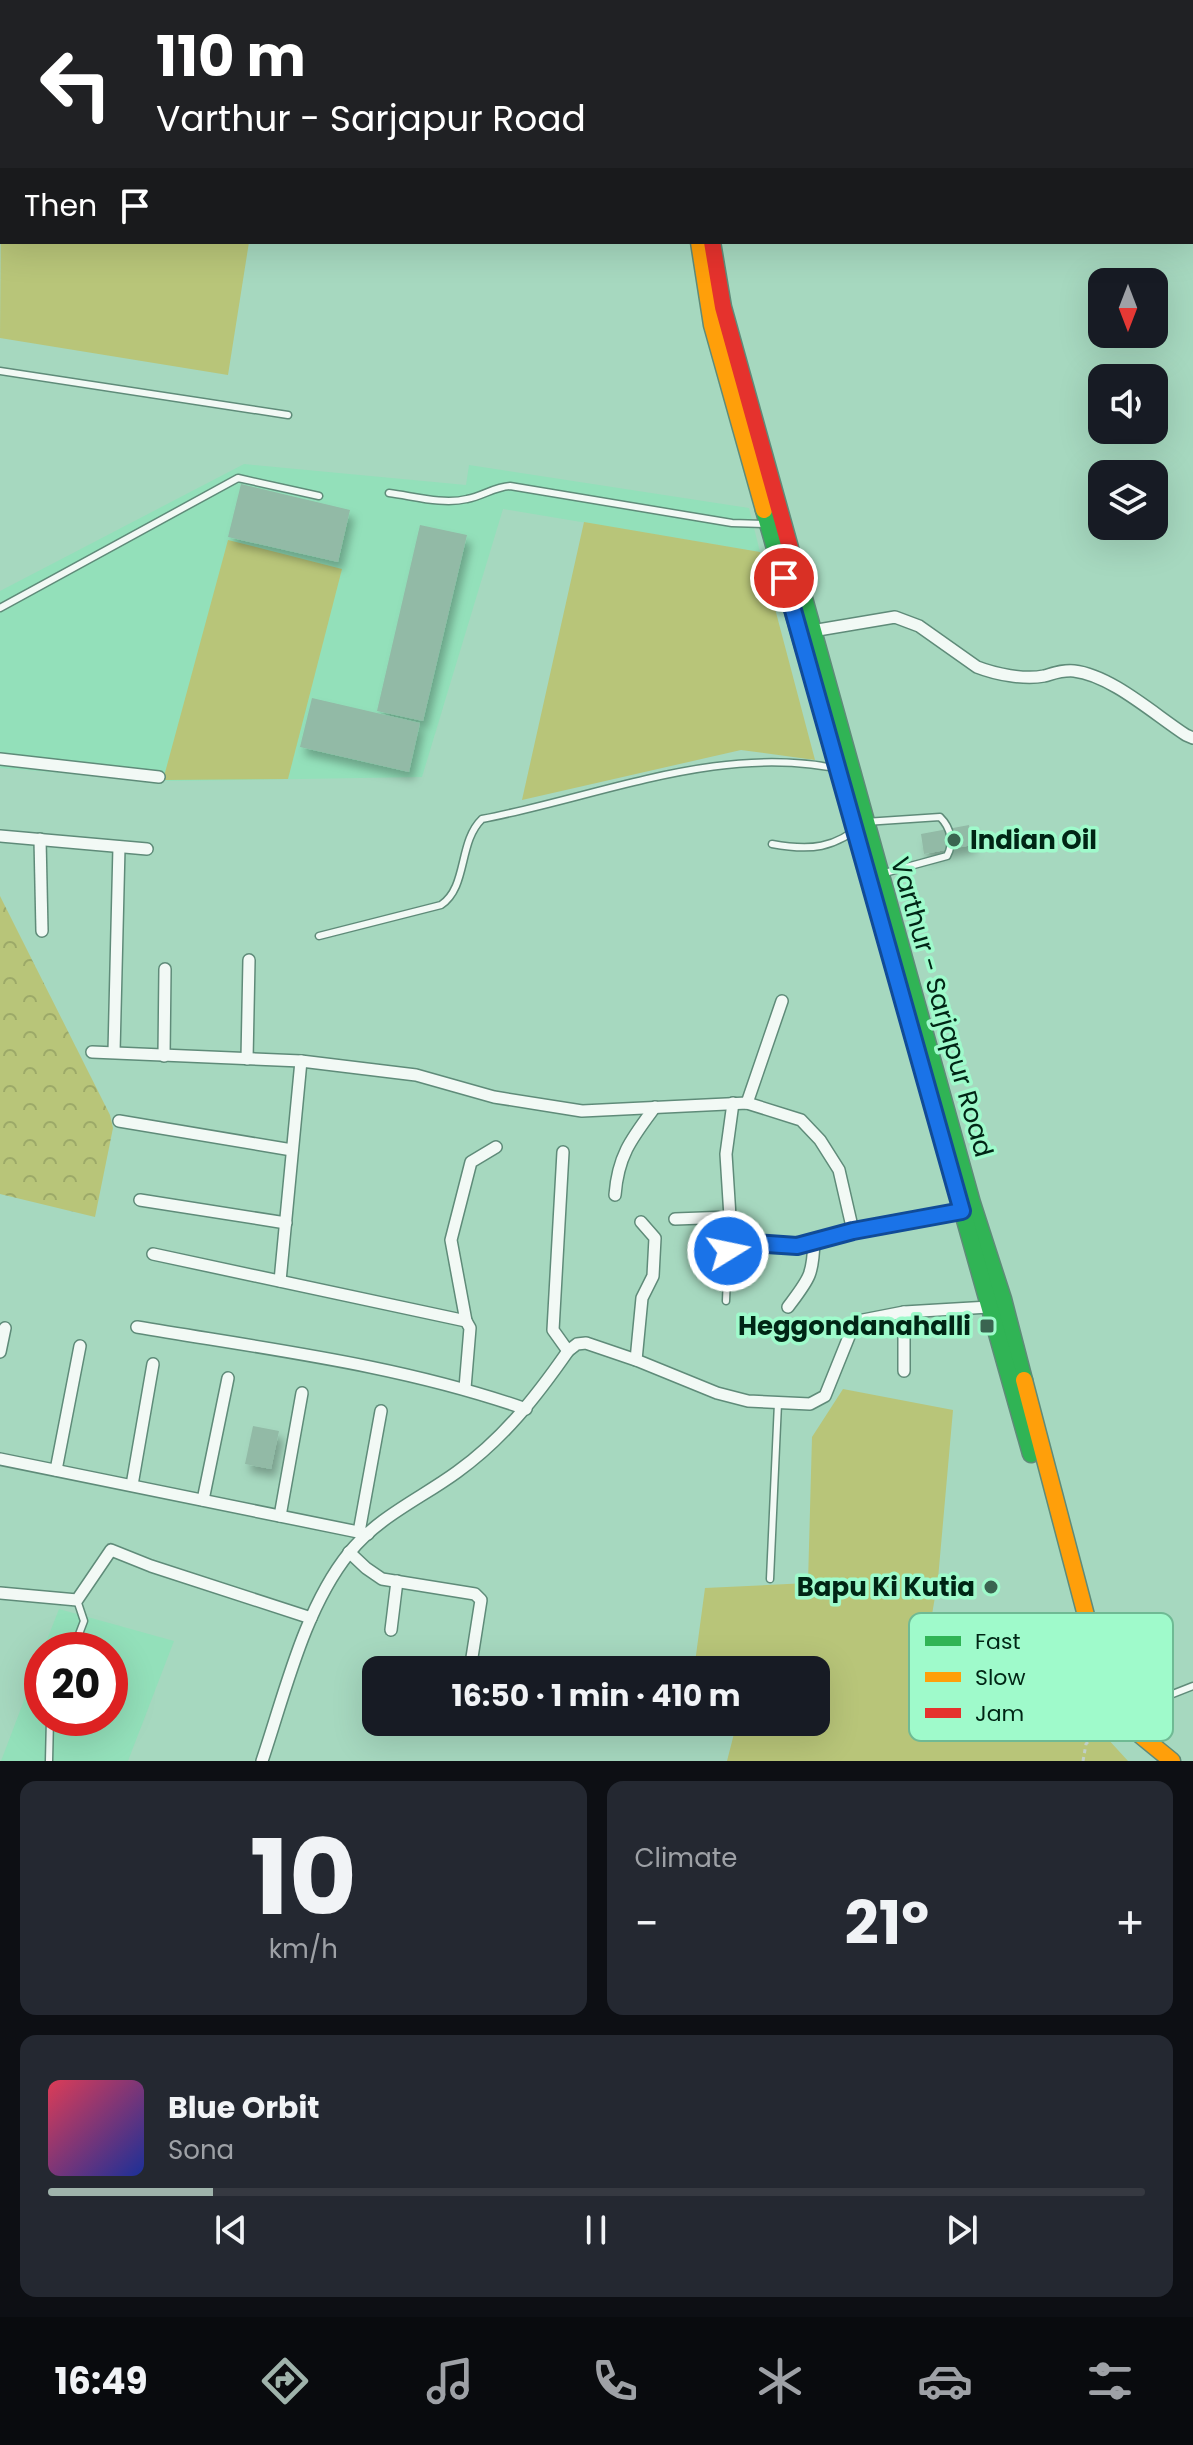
<!DOCTYPE html>
<html lang="en">
<head>
<meta charset="utf-8">
<style>
  body { margin:0; font-family:Poppins,sans-serif; background:#242831; color:#f1f3f6; height:100vh; display:flex; flex-direction:column; font-size:30px; white-space:nowrap }
  * { box-sizing:border-box; margin:0 }
  p { font-size:26px; color:#9ea1a6 }
  .icon { flex:none; width:44px; height:44px; fill:none; stroke:currentColor; stroke-width:2; stroke-linecap:round; stroke-linejoin:round }
  .map { position:relative; height:1761px; overflow:hidden }
  .details { display:flex; flex-direction:column; gap:20px; padding:20px; background:#0d0f14; flex:1 }
  .details>* { flex:none }
  .guide { position:absolute; left:0px; top:0px; width:1194px; height:244px; box-shadow:0 8px 32px #0002; background:#202124; color:#fff; overflow:hidden }
  .needle { width:52px; rotate:180deg }
  .controls { position:absolute; left:1088px; top:268px; display:grid; gap:16px }
  .controls a { display:grid; place-items:center; width:80px; height:80px; border-radius:16px; background:#171b24; box-shadow:0 8px 32px #0002; font-size:40px }
  .speed { position:absolute; left:24px; top:1632px; display:flex; gap:16px; font-size:40px; font-weight:700; text-align:center }
  .speed>* { display:grid; place-content:center; width:104px; height:104px; border-radius:50%; background:#171b24; box-shadow:0 8px 32px #0002; line-height:1 }
  .speed .limit { border:12px solid #d22; background:#fff; color:#111 }
  .pin { position:absolute; display:grid; place-items:center; width:68px; height:68px; color:#fff; margin:-34px; border:4px solid #fff; border-radius:50%; box-shadow:0 2px 8px #0007 }
  .me { position:absolute; width:88px; margin:-44px; rotate:80deg; stroke-linejoin:round; filter:drop-shadow(0 0 6px #0008) }
  .turn { display:flex; align-items:center; gap:28px; height:168px; padding:0 24px; font-size:36px }
  .turn .icon { width:104px; height:104px; stroke-width:2.5 }
  .turn b { display:block; font-size:56px; line-height:68px }
  .then { display:flex; align-items:center; height:76px; padding:0 24px; background:#0003; gap:16px; font-size:30px }
  .big { font-size:60px; font-weight:700; line-height:1.1 }
  .details .card { flex:1; display:flex; flex-direction:column; justify-content:center; gap:12px; min-width:0; padding:0 28px; border-radius:16px; background:#242831 }
  .details .dial { align-items:center; gap:0 }
  .dial b { font-size:104px; line-height:1 }
  .song { display:flex; align-items:center; gap:24px }
  .cover { width:96px; height:96px; border-radius:12px; background:linear-gradient(135deg,hsl(350 70% 55%),hsl(230 70% 35%)) }
  .played { height:8px; border-radius:4px; background:linear-gradient(90deg,#9fb3ab 15%,#363941 15%) }
  .keys { display:flex; justify-content:space-around; direction:ltr }
  .heat { display:flex; justify-content:space-between; align-items:center; font-size:44px; direction:ltr }
  .details .tiles { flex:1; display:grid; gap:20px; grid-template-columns:1fr 1fr }
  .card:last-child { grid-column:span 2 }
  .trip { position:absolute; left:362px; top:1656px; width:468px; height:80px; border-radius:16px; background:#171b24; box-shadow:0 8px 32px #0002; font-weight:700; line-height:80px; text-align:center }
  .tabs { display:flex; height:128px; justify-content:space-around; align-items:center; background:#090b0e; color:#9ea1a6 }
  .tabs .icon { width:56px; height:56px }
  .tabs .selected { color:#9fb3ab }
  .tabs b { font-size:36px; color:#f1f3f6 }
  .map>svg:first-child { display:block }
  .built { fill:#93e0ba }
  .grass { fill:#b8c579 }
  .park { fill:url(#park-crowns) }
  .building { fill:#92baa6; filter:url(#shadow) }
  .lines { fill:none; stroke-linecap:round; stroke-linejoin:round }
  .lane-casing { stroke:#5f8b79; stroke-width:9 }
  .street-casing { stroke:#5f8b79; stroke-width:14 }
  .fast-casing { stroke:#5f8b79; stroke-width:19 }
  .slow-casing { stroke:#5f8b79; stroke-width:19 }
  .jam-casing { stroke:#5f8b79; stroke-width:19 }
  .path { stroke:#c0d0c8; stroke-width:3; stroke-dasharray:4 4; stroke-linecap:butt }
  .lane { stroke:#f2f9f5; stroke-width:6 }
  .street { stroke:#f2f9f5; stroke-width:11 }
  .fast { stroke:#30b455; stroke-width:16 }
  .slow { stroke:#ff9f0a; stroke-width:16 }
  .jam { stroke:#e5322d; stroke-width:16 }
  .route-casing { stroke:#114b97; stroke-width:20 }
  .route { stroke:#1a73e8; stroke-width:14 }
  .poi-dot { fill:#3a6450; stroke:#9ffacb; stroke-width:3 }
  .labels { text-anchor:middle; stroke-width:7; stroke-linejoin:round; paint-order:stroke }
  .poi-label { font-size:26px; font-weight:bold; fill:#002515; stroke:#9ffacb; text-anchor:end }
  .street-label { font-size:26px; fill:#002515; stroke:#9ffacb }
  .key { fill:#9ffacb; stroke:#6fba94; stroke-width:2 }
  .key-label { font-size:22px; fill:#002515 }
</style>
</head>
<body>
<div class="map">
<svg width="1193" height="1761" viewBox="0 0 1193 1761">
  <defs>
    <pattern id="park-crowns" width="20" height="18" patternUnits="userSpaceOnUse" patternTransform="scale(2)"><rect width="20" height="18" fill="#b8c579"/><path d="M2 6a3 3 0 1 1 6 0M12 15a3 3 0 1 1 6 0" fill="none" stroke="#9ca968"/></pattern>
    <filter id="shadow"><feDropShadow dx="4.5" dy="8" stdDeviation="4" flood-color="#0004"/></filter>
  </defs>
  <rect width="100%" height="100%" fill="#a6d8bf"/>
  <!-- built -->
  <g class="built">
    <path d="M193,0H641V2H206Z"/>
    <path d="M244,464L466,485L469,465L749,508L760,552L503,509L422,777L171,781L0,768V591Z"/>
    <path d="M59,1609L174,1641L128,1761H1L42,1653V1718H110V1650H43Z"/>
  </g>
  <!-- grass -->
  <g class="grass">
    <path d="M2,80V242H249L228,375L0,338Z"/>
    <path d="M584,522L760,552L815,760L741,750L522,800Z"/>
    <path d="M228,540L342,569L288,779L163,780Z"/>
    <path d="M843,1389L953,1410L938,1579L921,1680L1085,1714L1128,1761H727L737,1722H816V1670H694L705,1588L808,1583L812,1437Z"/>
  </g>
  <!-- park -->
  <path class="park" d="M0,896L110,1115L113,1128L95,1217L0,1194Z"/>
  <!-- building -->
  <g class="building">
    <path d="M241,484L350,510L338,562L228,537Z"/>
    <path d="M420,525L467,535L423,721L377,711Z"/>
    <path d="M312,698L420,723L409,772L300,747Z"/>
    <path d="M969,825L972,845L924,854L921,834Z"/>
    <path d="M253,1426L279,1431L271,1469L245,1464Z"/>
  </g>
  <g class="lines">
    <defs>
      <g id="lane">
        <path d="M355,0L376,2"/>
        <path d="M542,0L561,2"/>
        <path d="M584,2V0"/>
        <path d="M0,371L288,415"/>
        <path d="M389,493C413,496 443,505 467,499C483,496 494,487 510,486L732,523L766,524"/>
        <path d="M0,608L238,478L319,496"/>
        <path d="M772,844C810,851 835,849 865,822L940,817C951,828 954,843 947,856L881,874"/>
        <path d="M319,936L441,905C468,887 458,842 482,819C602,796 725,741 848,771"/>
        <path d="M726,1301L728,1251L738,1242"/>
        <path d="M770,1579L778,1403"/>
        <path d="M73,1650L84,1621L77,1600"/>
        <path d="M1127,1712L1193,1686"/>
        <path d="M49,1761L50,1718"/>
      </g>
      <g id="street">
        <path d="M756,2L760,0"/>
        <path d="M900,2L904,0"/>
        <path d="M812,631L895,617L919,626L977,667C995,674 1024,680 1044,676C1055,673 1062,670 1074,671C1111,675 1155,715 1186,735L1193,738"/>
        <path d="M0,759L159,777"/>
        <path d="M0,836L147,849"/>
        <path d="M40,839L42,931"/>
        <path d="M92,1052L301,1061L416,1075L494,1097L582,1111L747,1103L801,1120L820,1140L839,1170L853,1231L962,1211"/>
        <path d="M114,1052L119,847"/>
        <path d="M164,1056L165,969"/>
        <path d="M247,1059L249,960"/>
        <path d="M747,1103L782,1001"/>
        <path d="M119,1121L292,1150"/>
        <path d="M563,1152L553,1330L568,1351"/>
        <path d="M615,1195C618,1155 632,1138 655,1107"/>
        <path d="M140,1200L286,1223"/>
        <path d="M675,1219L730,1217L726,1154L733,1103"/>
        <path d="M738,1242L797,1246L853,1231"/>
        <path d="M153,1254L466,1321L470,1328L465,1388"/>
        <path d="M280,1281L301,1061"/>
        <path d="M788,1307C809,1279 813,1276 814,1240"/>
        <path d="M904,1312V1371"/>
        <path d="M466,1321L451,1240L471,1162L496,1147"/>
        <path d="M137,1327C267,1349 401,1365 526,1409"/>
        <path d="M0,1352L5,1328"/>
        <path d="M636,1360L642,1298L653,1276L655,1238L641,1222"/>
        <path d="M0,1459L368,1534"/>
        <path d="M56,1470L80,1346"/>
        <path d="M132,1485L153,1364"/>
        <path d="M203,1500L228,1378"/>
        <path d="M280,1516L302,1393"/>
        <path d="M359,1532L381,1411"/>
        <path d="M349,1552L366,1568L382,1579L475,1594L481,1600L470,1670"/>
        <path d="M0,1593L77,1600L111,1550L151,1566L311,1618"/>
        <path d="M391,1630L397,1581"/>
        <path d="M262,1761C285,1693 304,1609 349,1553C379,1516 420,1499 457,1472C503,1439 536,1397 568,1351L577,1344L586,1343L636,1360L717,1393L748,1401L810,1404L825,1396L850,1334L863,1320L904,1312L989,1307"/>
      </g>
      <g id="fast">
        <path d="M660,0V2"/>
        <path d="M4,2L5,0"/>
        <path d="M0,26L2,15"/>
        <path d="M764,510L804,649"/>
        <path d="M797,573L972,1203L1003,1299L1024,1380"/>
        <path d="M963,1213L1031,1454"/>
      </g>
      <g id="slow">
        <path d="M674,0L675,2"/>
        <path d="M699,242L712,325L764,510"/>
        <path d="M1024,1380L1103,1680L1134,1730L1172,1761"/>
      </g>
      <path id="jam" d="M712,242L723,307L797,573"/>
    </defs>
    <!-- lane casing -->
    <use href="#lane" class="lane-casing"/>
    <!-- street casing -->
    <use href="#street" class="street-casing"/>
    <!-- fast casing -->
    <use href="#fast" class="fast-casing"/>
    <!-- slow casing -->
    <use href="#slow" class="slow-casing"/>
    <!-- jam casing -->
    <use href="#jam" class="jam-casing"/>
    <!-- path -->
    <g class="path">
      <path d="M1129,2L1135,0"/>
      <path d="M1083,1761L1086,1744L1109,1720"/>
    </g>
    <!-- lane -->
    <use href="#lane" class="lane"/>
    <!-- street -->
    <use href="#street" class="street"/>
    <!-- fast -->
    <use href="#fast" class="fast"/>
    <!-- slow -->
    <use href="#slow" class="slow"/>
    <!-- jam -->
    <use href="#jam" class="jam"/>
  </g>
  <g class="lines">
    <defs>
      <path id="route" d="M728,1251L738,1242L797,1246L853,1231L962,1211L784,578"/>
    </defs>
    <!-- route casing -->
    <use href="#route" class="route-casing"/>
    <!-- route -->
    <use href="#route" class="route"/>
  </g>
  <!-- markers -->
  <g class="poi-dot">
    <circle cx="954" cy="840" r="8"/>
    <rect x="979" y="1318" width="16" height="16" rx="4"/>
    <circle cx="991" cy="1587" r="8"/>
  </g>
  <g class="labels">
    <!-- poi labels -->
    <g class="poi-label">
      <text x="970" y="849" text-anchor="start">Indian Oil</text>
      <text x="971" y="1335">Heggondanahalli</text>
      <text x="975" y="1596">Bapu Ki Kutia</text>
    </g>
    <!-- street labels -->
    <g class="street-label">
      <text transform="translate(942 1007) rotate(74)" y="9">Varthur - Sarjapur Road</text>
    </g>
  </g>
  <!-- legend -->
  <rect x="909" y="1613" width="264" height="128" rx="12" class="key"/>
  <rect x="925" y="1636" width="36" height="10" fill="#30b455"/>
  <rect x="925" y="1672" width="36" height="10" fill="#ff9f0a"/>
  <rect x="925" y="1708" width="36" height="10" fill="#e5322d"/>
  <g class="key-label">
    <text x="975" y="1649">Fast</text>
    <text x="975" y="1685">Slow</text>
    <text x="975" y="1721">Jam</text>
  </g>
</svg>
<div class="controls">
<a><svg class="needle" viewBox="-14 -14 28 28"><path d="M0-13l5 13h-10z" fill="#e53935"/><path d="M0 13l5-13h-10z" fill="#9ea1a6"/></svg></a>
<a><svg class="icon" aria-label="sound" viewBox="0 0 24 24"><path d="M4 9h4l5-4v14l-5-4H4zM17 9q2 3 0 6"/></svg></a>
<a><svg class="icon" aria-label="layers" viewBox="0 0 24 24"><path d="M12 4l9 5-9 5-9-5zM3 14l9 5 9-5"/></svg></a>
</div>
<div class="speed"><div class="limit">20</div></div>
<div class="pin" style="left:784px;top:578px;background:#d93025"><svg class="icon" aria-label="arrive" viewBox="0 0 24 24"><path d="M6 21V4h12l-3 4 3 4H6"/></svg></div>
<svg class="me" style="left:728px;top:1251px" viewBox="-20 -20 40 40"><circle r="17" fill="#1a73e8" stroke="#fff" stroke-width="3"/><path d="M0-11L8 9 0 5-8 9z" fill="#fff"/></svg>
<div class="trip">16:50 · 1 min · 410 m</div>
<div class="guide">
<div class="turn"><svg class="icon" aria-label="left" viewBox="0 0 24 24"><path d="M17 20v-9H6M10 6l-5 5 5 5"/></svg><div><b>110 m</b>Varthur - Sarjapur Road</div></div>
<div class="then">Then<svg class="icon" aria-label="arrive" viewBox="0 0 24 24"><path d="M6 21V4h12l-3 4 3 4H6"/></svg></div>
</div>
</div>
<section class="details">
<div class="tiles">
<div class="card dial"><b>10</b><p>km/h</p></div>
<div class="card"><p>Climate</p>
<div class="heat"><a>−</a><b class="big">21°</b><a>+</a></div>
</div>
<div class="card">
<div class="song"><i class="cover"></i><div><b>Blue Orbit</b><p>Sona</p></div></div>
<div class="played"></div>
<div class="keys"><svg class="icon" aria-label="previous" viewBox="0 0 24 24"><path d="M18 5L8 12l10 7zM5 5v14"/></svg><svg class="icon" aria-label="pause" viewBox="0 0 24 24"><path d="M8 5v14M16 5v14"/></svg><svg class="icon" aria-label="next" viewBox="0 0 24 24"><path d="M6 5l10 7-10 7zM19 5v14"/></svg></div>
</div>
</div>
</section>
<nav class="tabs">
<b>16:49</b>
<svg class="icon selected" aria-label="directions" viewBox="0 0 24 24"><path d="M12 3l9 9-9 9-9-9zM9 14v-3h6M13 9l2 2-2 2"/></svg>
<svg class="icon" aria-label="music" viewBox="0 0 24 24"><path d="M9 18V5l10-2v13"/><circle cx="6" cy="18" r="3"/><circle cx="16" cy="16" r="3"/></svg>
<svg class="icon" aria-label="phone" viewBox="0 0 24 24"><path d="M5 4h4l2 5-3 2q2 4 5 5l2-3 5 2v4C11 20 4 13 5 4z"/></svg>
<svg class="icon" aria-label="climate" viewBox="0 0 24 24"><path d="M12 3v18M4 7l16 10M4 17L20 7"/></svg>
<svg class="icon" aria-label="car" viewBox="0 0 24 24"><path d="M5 17H2v-5l4-1 3-4h7l3 4 3 1v5h-3M9 17h6M6 11h13"/><circle cx="7" cy="17" r="2"/><circle cx="17" cy="17" r="2"/></svg>
<svg class="icon" aria-label="filters" viewBox="0 0 24 24"><path d="M4 7h16M4 17h16"/><circle cx="9" cy="7" r="2"/><circle cx="15" cy="17" r="2"/></svg>
</nav>
</body>
</html>
